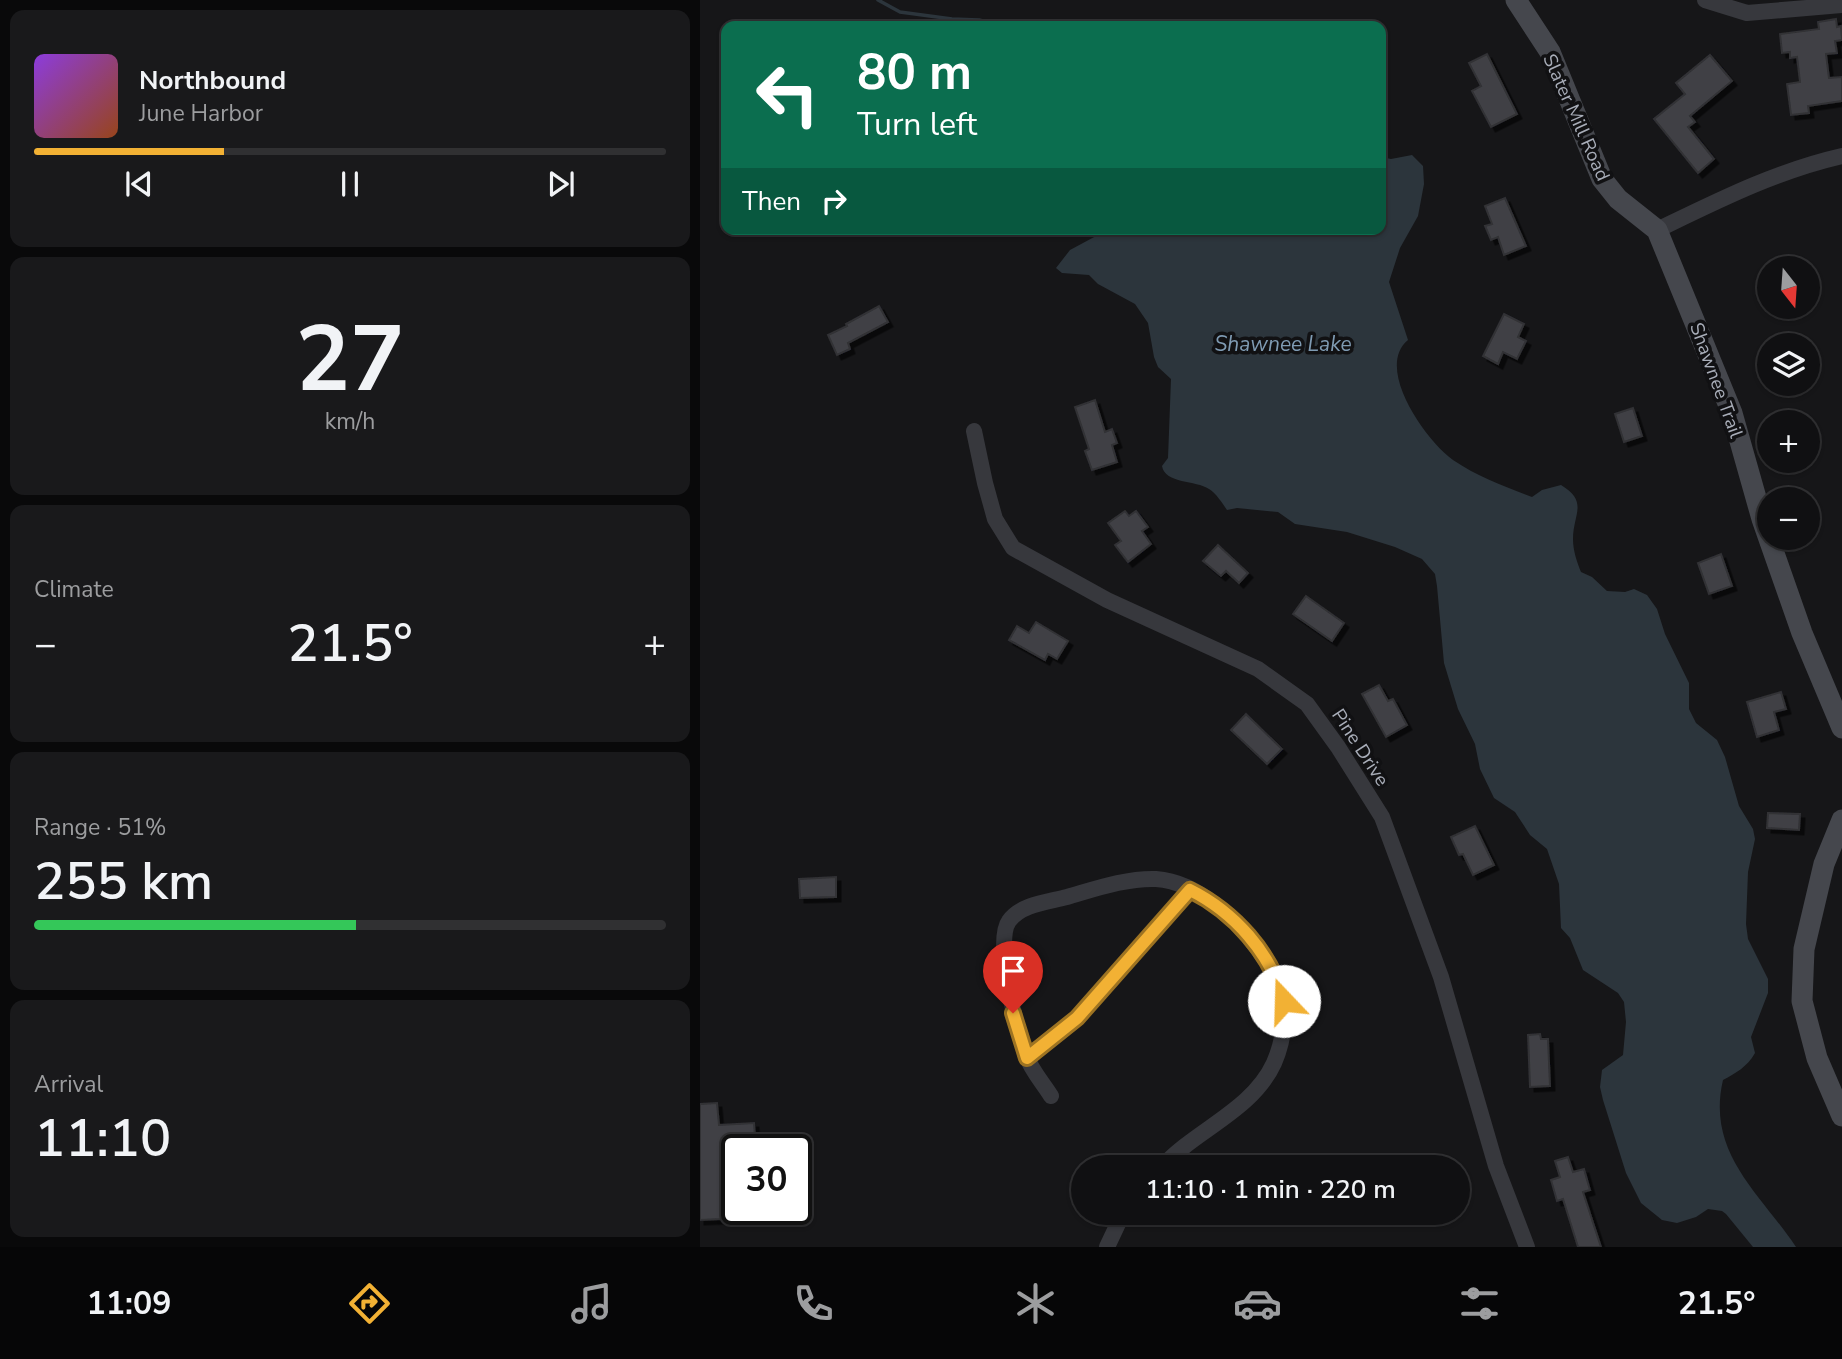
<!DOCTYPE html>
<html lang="en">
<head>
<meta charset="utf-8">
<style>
  body { margin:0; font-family:"Nunito Sans",sans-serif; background:#19191b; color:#f1f3f6; height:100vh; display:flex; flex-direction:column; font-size:26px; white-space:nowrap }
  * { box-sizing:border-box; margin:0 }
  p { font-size:23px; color:#9c9d9f }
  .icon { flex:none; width:38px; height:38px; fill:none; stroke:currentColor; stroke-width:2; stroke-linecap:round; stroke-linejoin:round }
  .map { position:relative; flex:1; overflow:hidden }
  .drawer { display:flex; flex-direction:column; gap:10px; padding:10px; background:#09090a; width:700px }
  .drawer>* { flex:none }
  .guide { position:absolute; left:21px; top:21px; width:665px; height:214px; border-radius:14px; box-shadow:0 2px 5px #0004,0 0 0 2px #303032; background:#0b6e4f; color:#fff; overflow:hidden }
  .needle { width:46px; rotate:163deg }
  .controls { position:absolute; left:1057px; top:256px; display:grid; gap:14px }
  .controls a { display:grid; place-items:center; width:63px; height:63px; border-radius:50%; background:#101012; box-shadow:0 2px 5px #0004,0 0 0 2px #303032; font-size:35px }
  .speed { position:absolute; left:21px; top:1134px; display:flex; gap:14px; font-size:35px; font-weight:700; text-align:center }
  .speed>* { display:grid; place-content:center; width:91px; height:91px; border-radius:50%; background:#101012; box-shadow:0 2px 5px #0004,0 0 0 2px #303032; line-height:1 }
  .speed .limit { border:4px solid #111; border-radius:10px; background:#fff; color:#111 }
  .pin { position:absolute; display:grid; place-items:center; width:60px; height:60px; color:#fff; margin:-72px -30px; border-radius:50% 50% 50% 0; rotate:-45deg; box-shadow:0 0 7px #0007 }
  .pin .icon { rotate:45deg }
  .me { position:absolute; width:77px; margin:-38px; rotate:339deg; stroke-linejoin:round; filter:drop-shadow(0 0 5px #0008) }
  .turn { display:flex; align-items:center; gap:24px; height:147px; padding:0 21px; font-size:32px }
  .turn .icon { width:91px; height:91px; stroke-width:2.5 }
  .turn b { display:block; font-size:49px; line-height:60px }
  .then { display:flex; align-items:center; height:66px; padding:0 21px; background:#0003; gap:14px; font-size:26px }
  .big { font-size:52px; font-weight:600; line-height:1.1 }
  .drawer .card { flex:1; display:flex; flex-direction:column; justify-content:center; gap:10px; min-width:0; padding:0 24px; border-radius:14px; background:#19191b }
  .drawer .dial { align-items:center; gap:0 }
  .dial b { font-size:91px; line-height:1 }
  .song { display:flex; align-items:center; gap:21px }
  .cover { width:84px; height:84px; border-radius:10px; background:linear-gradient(135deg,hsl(270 70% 55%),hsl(20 70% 35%)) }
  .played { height:7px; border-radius:4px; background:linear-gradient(90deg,#f2b134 30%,#303032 30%) }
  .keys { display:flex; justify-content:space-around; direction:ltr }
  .heat { display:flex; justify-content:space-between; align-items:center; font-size:38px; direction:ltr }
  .charge { height:10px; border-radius:5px; background:linear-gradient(90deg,#34c759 51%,#303032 0) }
  .trip { position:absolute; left:371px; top:1155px; width:399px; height:70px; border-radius:35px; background:#101012; box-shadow:0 2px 5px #0004,0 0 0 2px #303032; font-weight:600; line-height:70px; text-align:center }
  .tab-bar { display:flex; height:112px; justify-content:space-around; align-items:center; background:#060607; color:#9c9d9f }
  .tab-bar .icon { width:49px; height:49px }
  .tab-bar .selected { color:#f2b134 }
  .tab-bar b { font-size:32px; color:#f1f3f6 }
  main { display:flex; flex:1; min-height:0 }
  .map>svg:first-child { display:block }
  .water { fill:#2c353c }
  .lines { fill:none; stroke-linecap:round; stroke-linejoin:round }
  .stream { stroke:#2c353c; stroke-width:3.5 }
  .building { fill:#404145; stroke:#303034; stroke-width:2; filter:url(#shadow) }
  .street { stroke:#37383d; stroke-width:16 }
  .secondary { stroke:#45474d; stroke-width:21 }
  .route-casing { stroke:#9d7322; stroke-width:18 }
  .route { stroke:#f2b134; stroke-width:12 }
  .labels { text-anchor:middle; stroke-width:7; stroke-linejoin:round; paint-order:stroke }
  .street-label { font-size:19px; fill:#a8adb8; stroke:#111113 }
  .water-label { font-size:21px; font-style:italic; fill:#7f9bb3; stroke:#111113 }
</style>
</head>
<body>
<main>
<section class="drawer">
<div class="card">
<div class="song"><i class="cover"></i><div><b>Northbound</b><p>June Harbor</p></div></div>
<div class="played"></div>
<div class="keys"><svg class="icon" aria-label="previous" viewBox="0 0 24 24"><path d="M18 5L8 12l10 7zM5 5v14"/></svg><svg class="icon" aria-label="pause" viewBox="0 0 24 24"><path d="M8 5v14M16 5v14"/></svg><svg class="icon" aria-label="next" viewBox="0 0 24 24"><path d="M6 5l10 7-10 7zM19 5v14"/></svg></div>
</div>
<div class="card dial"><b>27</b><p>km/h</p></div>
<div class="card"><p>Climate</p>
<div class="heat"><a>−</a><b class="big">21.5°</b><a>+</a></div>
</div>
<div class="card"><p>Range · 51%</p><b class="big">255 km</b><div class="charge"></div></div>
<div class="card"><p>Arrival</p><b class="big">11:10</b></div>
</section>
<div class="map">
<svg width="1142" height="1247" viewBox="0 0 1142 1247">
  <defs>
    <filter id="shadow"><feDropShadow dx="4.5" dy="4.5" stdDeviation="0" flood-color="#0009"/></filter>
  </defs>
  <rect width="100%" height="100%" fill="#161618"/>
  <!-- water -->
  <path class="water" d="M712,155L723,166L724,184L718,216L700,248L689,282L708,340C674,368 726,441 753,460C778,477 804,486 832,497L842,490L861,485C889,502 873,514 873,539C873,551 877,562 881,572L892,577L907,591L925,592L934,589L947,595L957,609L965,634L989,683V709L996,723L1017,740L1025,757L1039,806L1053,829L1055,839L1048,872L1046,924L1048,939L1068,979V993L1051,1037L1055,1053C1047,1067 1036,1073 1023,1080C1006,1153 1060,1193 1096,1247H1053L1026,1214L1022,1211L1008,1209L996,1217L977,1223L962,1220L941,1203L926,1173L903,1100L900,1087L902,1070L923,1055L926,1022L924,1002L918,993L883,970L870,938L861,928L859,884L847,849L830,835L815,812L794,798L780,769L775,744L758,709L744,663L737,586L735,574L722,559L695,547L647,532L595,524L578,512L537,508L527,510C522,503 516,493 509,489C496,480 465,484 462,466L468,458L471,379L458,367L454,357L448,323L435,304L398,284L389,275L362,273L356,268L370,250L409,229H681V157L691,159Z"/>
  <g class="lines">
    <!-- stream -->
    <path class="stream" d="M178,0L200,12L252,19L279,20L305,26"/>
  </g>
  <!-- building -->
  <g class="building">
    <path d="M1136,19L1137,27L1141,26L1142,40L1135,41L1137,53L1126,54L1129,78L1142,77V101L1108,106L1109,113L1091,115L1087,84L1100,82L1097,57L1090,58V52L1082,53L1080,34L1119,29L1118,22Z"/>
    <path d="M787,54L817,114L791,127L772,91L781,86L769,63Z"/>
    <path d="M1010,55L1032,81L990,116L995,122L988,127L1014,159L998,173L954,119L985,94L976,83Z"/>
    <path d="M805,198L826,246L804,255L798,237L791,240L785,226L792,224L785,206Z"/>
    <path d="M179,306L188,322L148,343L150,349L137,355L128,335L147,326L146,324Z"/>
    <path d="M804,314L824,324L818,337L826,341L817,359L803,352L798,364L783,356Z"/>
    <path d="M395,400L405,432L412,429L417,443L412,445L417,462L392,470L385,451L389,449L375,407Z"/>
    <path d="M933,408L942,436L924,442L915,414Z"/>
    <path d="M425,511L429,516L436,511L448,527L442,531L451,544L428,562L415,545L421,541L408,523Z"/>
    <path d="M518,545L548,573L539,583L526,571L521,576L503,561Z"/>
    <path d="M1021,554L1032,586L1009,594L998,563Z"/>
    <path d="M606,596L644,623L632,641L593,614Z"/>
    <path d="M336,622L368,641L357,659L348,654L345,660L309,640L317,626L329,633Z"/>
    <path d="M679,685L688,701L693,699L707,725L686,737L662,694Z"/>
    <path d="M1081,692L1086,709L1074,712L1079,730L1057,737L1047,702Z"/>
    <path d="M546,714L582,749L567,764L531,730Z"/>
    <path d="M1068,813L1100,814L1099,830L1067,828Z"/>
    <path d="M775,826L794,865L773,875L763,854L759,855L751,837Z"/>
    <path d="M136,877V897L100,898L99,879Z"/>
    <path d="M840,1034L841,1039H848L850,1086L830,1087L828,1035Z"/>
    <path d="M17,1103L19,1125L54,1123L56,1150H37V1214L21,1215V1219L0,1220V1104Z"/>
    <path d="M868,1157L873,1172L884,1169L890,1190L883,1192L901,1247H878L863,1199L857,1201L851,1180L860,1177L855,1161Z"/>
  </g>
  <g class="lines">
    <!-- street -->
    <g class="street">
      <path d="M1005,0L1047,13L1142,5"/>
      <path d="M957,230C1017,201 1076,171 1142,156"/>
      <path d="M274,431L285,483L295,519L313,548L407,600L558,669L607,704L638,747L682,817L741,977L796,1166L827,1247"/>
      <path d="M327,1058L377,1018L490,890"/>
      <path d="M351,1096C343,1083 331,1070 326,1055C317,1032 294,941 309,921C321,904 348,902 367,897C395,889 426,878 456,879C500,882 541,924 564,958C569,965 576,972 578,980C588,1006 585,1038 574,1063C552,1111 495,1130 462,1167"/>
      <path d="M407,1247L423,1213"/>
    </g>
    <!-- secondary -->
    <g class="secondary">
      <path d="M816,0L850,52L902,179L918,199L957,230L1032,413L1062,519L1102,633L1142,728"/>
      <path d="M1142,820L1124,864L1104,949L1102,1001L1117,1058L1142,1116"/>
    </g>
  </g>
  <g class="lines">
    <defs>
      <path id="route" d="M313,1013L327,1058L377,1018L490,890C534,912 571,953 584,1001"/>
    </defs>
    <!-- route casing -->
    <use href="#route" class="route-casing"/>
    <!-- route -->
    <use href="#route" class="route"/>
  </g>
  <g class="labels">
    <!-- street labels -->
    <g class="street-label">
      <text transform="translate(877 117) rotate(66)" y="7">Slater Mill Road</text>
      <text transform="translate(1017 380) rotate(70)" y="7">Shawnee Trail</text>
      <text transform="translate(661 747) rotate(57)" y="7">Pine Drive</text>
    </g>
    <!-- water labels -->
    <g class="water-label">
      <text x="583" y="351">Shawnee Lake</text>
    </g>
  </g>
</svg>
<div class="controls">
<a><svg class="needle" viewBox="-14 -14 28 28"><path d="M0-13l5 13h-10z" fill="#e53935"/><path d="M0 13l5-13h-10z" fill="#9c9d9f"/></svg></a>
<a><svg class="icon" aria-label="layers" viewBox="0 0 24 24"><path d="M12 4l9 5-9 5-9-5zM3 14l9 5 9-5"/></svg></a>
<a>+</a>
<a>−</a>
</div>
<div class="speed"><div class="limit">30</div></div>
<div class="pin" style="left:313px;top:1013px;background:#d93025"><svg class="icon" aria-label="arrive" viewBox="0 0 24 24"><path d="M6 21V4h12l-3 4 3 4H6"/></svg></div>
<svg class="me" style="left:584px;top:1001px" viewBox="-20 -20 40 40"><circle r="19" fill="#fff"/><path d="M0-13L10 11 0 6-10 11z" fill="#f2b134"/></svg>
<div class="trip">11:10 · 1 min · 220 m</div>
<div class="guide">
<div class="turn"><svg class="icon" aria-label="left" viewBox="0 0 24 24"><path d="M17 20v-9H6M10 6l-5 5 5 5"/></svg><div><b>80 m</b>Turn left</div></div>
<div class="then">Then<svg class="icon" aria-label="right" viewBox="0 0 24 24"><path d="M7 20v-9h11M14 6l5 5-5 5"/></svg></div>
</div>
</div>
</main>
<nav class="tab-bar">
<b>11:09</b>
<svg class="icon selected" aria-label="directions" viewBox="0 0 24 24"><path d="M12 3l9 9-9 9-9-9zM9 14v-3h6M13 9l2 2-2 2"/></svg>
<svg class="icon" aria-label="music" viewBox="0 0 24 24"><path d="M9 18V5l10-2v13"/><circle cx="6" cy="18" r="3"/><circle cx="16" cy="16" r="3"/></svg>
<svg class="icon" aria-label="phone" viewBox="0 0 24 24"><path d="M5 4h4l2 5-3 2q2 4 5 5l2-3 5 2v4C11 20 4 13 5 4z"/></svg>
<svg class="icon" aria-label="climate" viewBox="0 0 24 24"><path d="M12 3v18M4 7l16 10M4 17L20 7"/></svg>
<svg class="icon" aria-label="car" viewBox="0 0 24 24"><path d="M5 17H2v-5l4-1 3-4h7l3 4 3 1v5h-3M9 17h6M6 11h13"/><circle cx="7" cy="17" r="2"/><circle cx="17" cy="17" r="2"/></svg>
<svg class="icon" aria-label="filters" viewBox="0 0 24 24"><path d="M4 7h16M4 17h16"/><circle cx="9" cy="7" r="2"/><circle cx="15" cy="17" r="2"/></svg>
<b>21.5°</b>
</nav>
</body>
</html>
